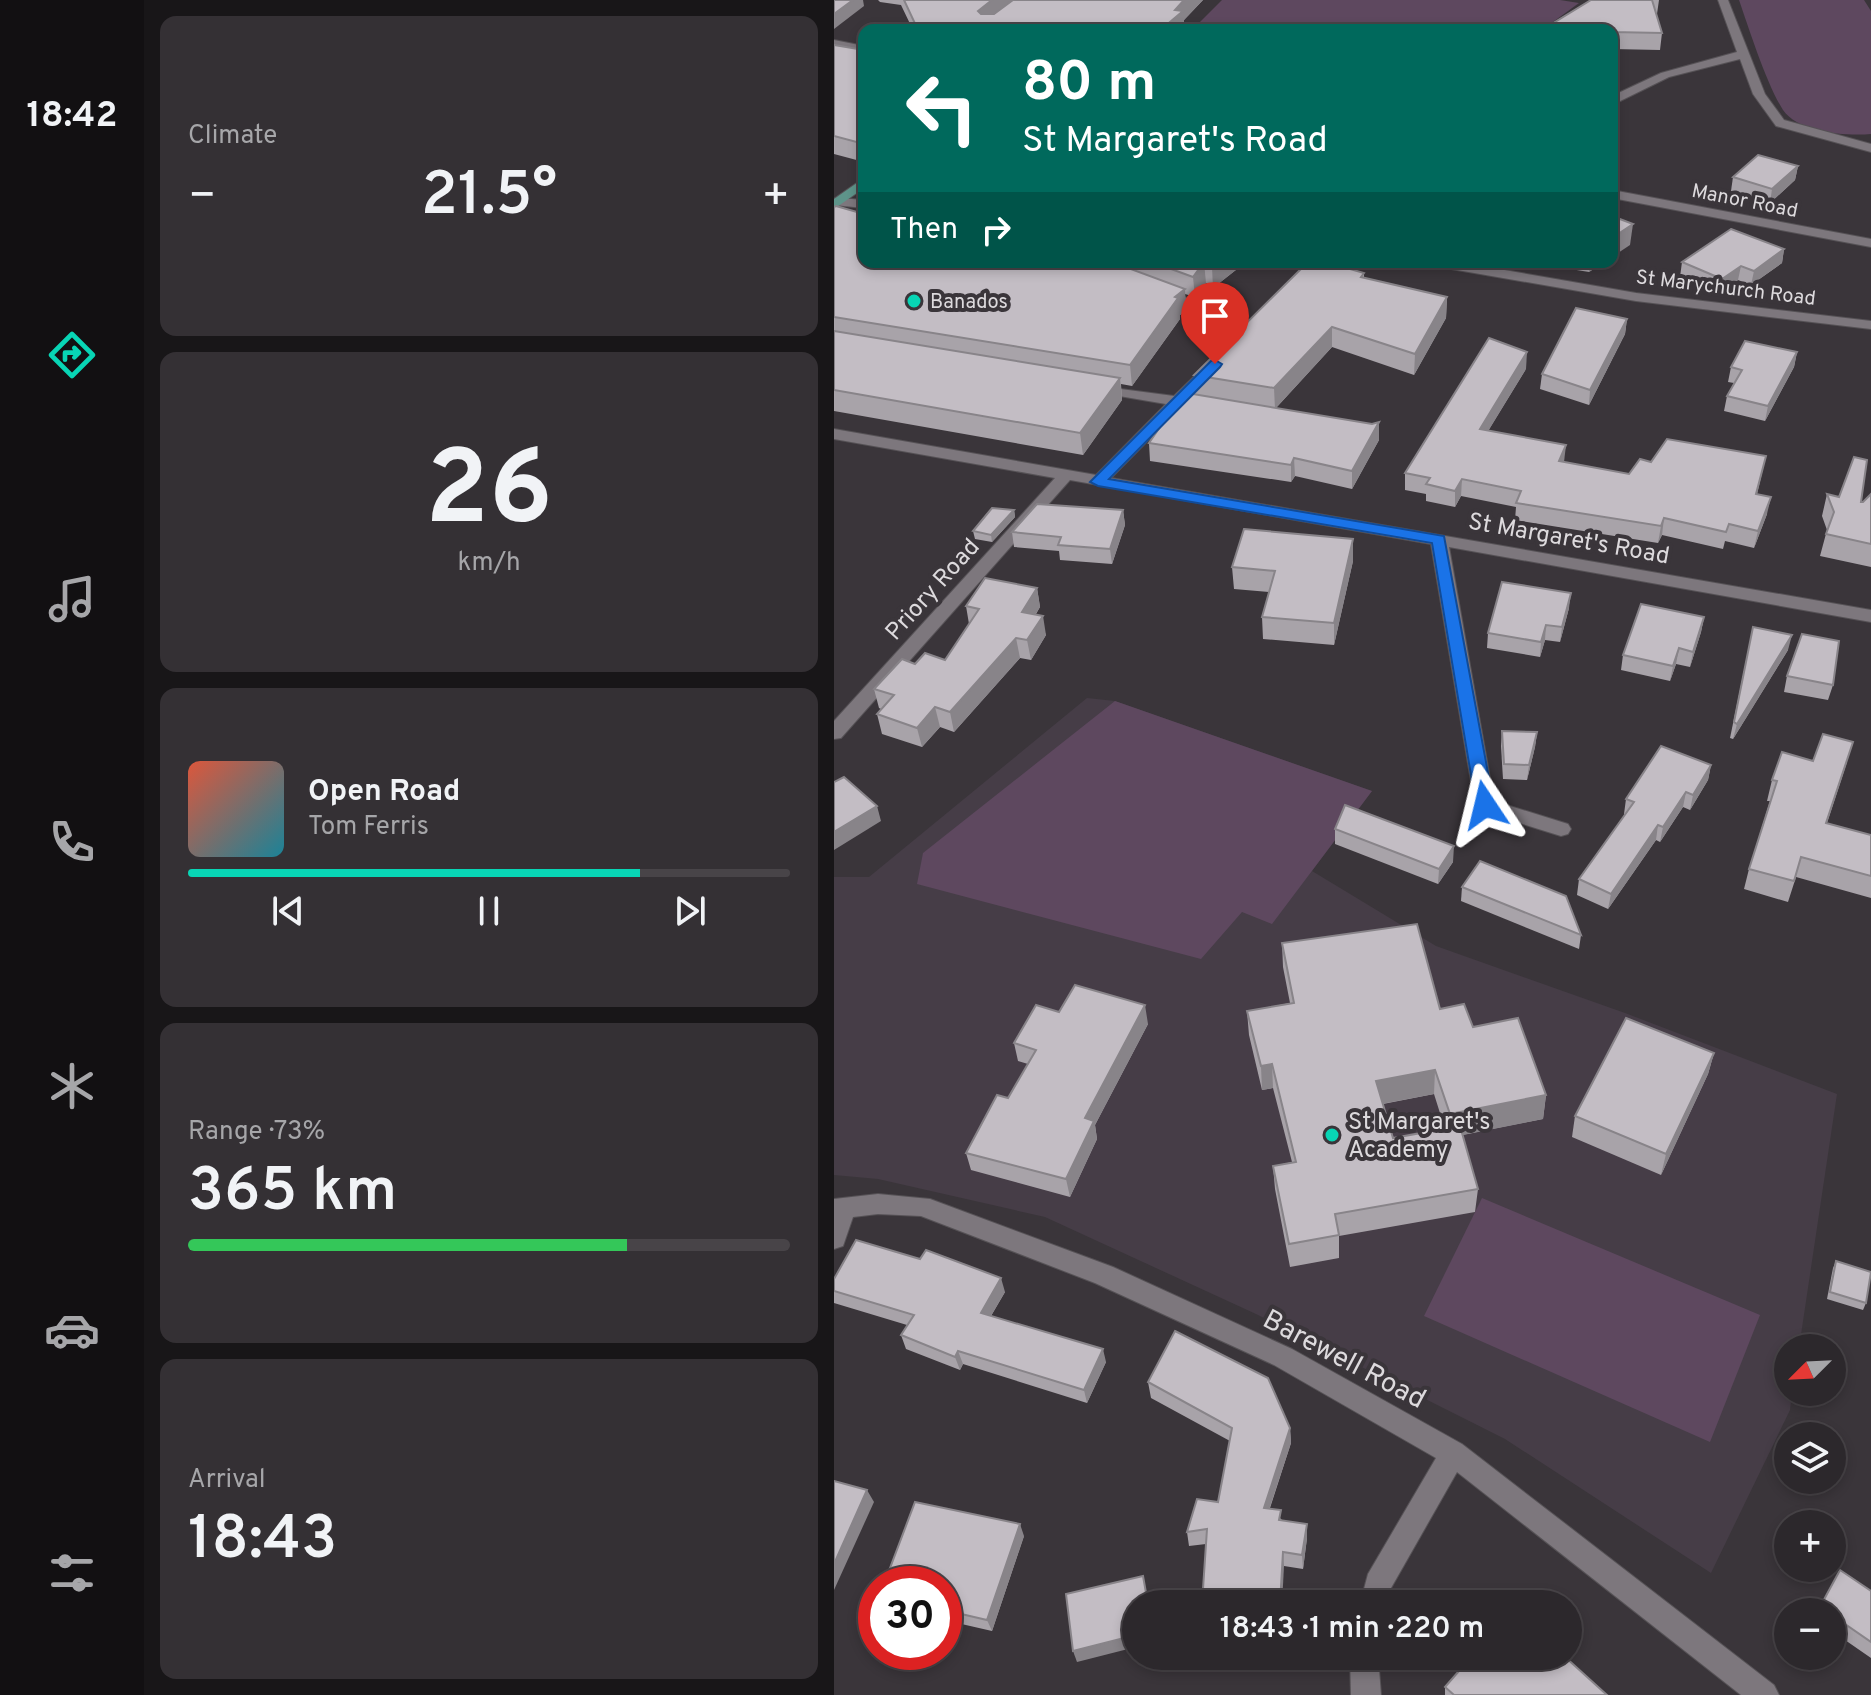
<!DOCTYPE html>
<html lang="en">
<head>
<meta charset="utf-8">
<style>
  body { margin:0; font-family:Overpass,sans-serif; background:#343034; color:#f1f3f6; height:100vh; display:flex; flex-direction:column; font-size:30px; white-space:nowrap }
  * { box-sizing:border-box; margin:0 }
  p { font-size:26px; color:#a6a6a9 }
  .icon { flex:none; width:44px; height:44px; fill:none; stroke:currentColor; stroke-width:2; stroke-linecap:round; stroke-linejoin:round }
  .map { position:relative; flex:1; overflow:hidden }
  .details { display:flex; flex-direction:column; gap:16px; padding:16px; background:#181618; width:690px }
  .details>* { flex:none }
  .guide { position:absolute; left:24px; top:24px; width:760px; height:244px; border-radius:16px; box-shadow:0 4px 12px #0003,0 0 0 2px #484448; background:#00695c; color:#fff; overflow:hidden }
  .needle { width:52px; rotate:246deg }
  .tools { position:absolute; left:940px; top:1334px; display:grid; gap:16px }
  .tools a { display:grid; place-items:center; width:72px; height:72px; border-radius:50%; background:#2c282c; box-shadow:0 4px 12px #0003,0 0 0 2px #484448; font-size:40px }
  .speed { position:absolute; left:24px; top:1566px; display:flex; gap:16px; font-size:40px; font-weight:700; text-align:center }
  .speed>* { display:grid; place-content:center; width:104px; height:104px; border-radius:50%; background:#2c282c; box-shadow:0 4px 12px #0003,0 0 0 2px #484448; line-height:1 }
  .speed .limit { border:12px solid #d22; background:#fff; color:#111 }
  .pin { position:absolute; display:grid; place-items:center; width:68px; height:68px; color:#fff; margin:-82px -34px; border-radius:50% 50% 50% 0; rotate:-45deg; box-shadow:0 0 8px #0007 }
  .pin .icon { rotate:45deg }
  .me { position:absolute; width:88px; margin:-44px; rotate:350deg; stroke-linejoin:round; filter:drop-shadow(0 0 6px #0008) }
  .turn { display:flex; align-items:center; gap:28px; height:168px; padding:0 32px; font-size:36px }
  .turn .icon { width:104px; height:104px; stroke-width:2.5 }
  .turn b { display:block; font-size:56px; line-height:68px }
  .then { display:flex; align-items:center; height:76px; padding:0 32px; background:#0003; gap:16px; font-size:30px }
  .big { font-size:60px; font-weight:600; line-height:1.1 }
  .details .card { flex:1; display:flex; flex-direction:column; justify-content:center; gap:12px; min-width:0; padding:0 28px; border-radius:16px; background:#343034 }
  .details .dial { align-items:center; gap:0 }
  .dial b { font-size:104px; line-height:1 }
  .song { display:flex; align-items:center; gap:24px }
  .cover { width:96px; height:96px; border-radius:12px; background:linear-gradient(135deg,hsl(10 70% 55%),hsl(190 70% 35%)) }
  .played { height:8px; border-radius:4px; background:linear-gradient(90deg,#08d5b5 75%,#484448 75%) }
  .keys { display:flex; justify-content:space-around; direction:ltr }
  .heat { display:flex; justify-content:space-between; align-items:center; font-size:44px; direction:ltr }
  .charge { height:12px; border-radius:6px; background:linear-gradient(90deg,#34c759 73%,#484448 0) }
  .trip { position:absolute; left:288px; top:1590px; width:460px; height:80px; border-radius:40px; background:#2c282c; box-shadow:0 4px 12px #0003,0 0 0 2px #484448; font-weight:600; line-height:80px; text-align:center }
  main { display:flex; flex:1; min-height:0 }
  .tabs { display:flex; flex-direction:column; width:144px; justify-content:space-around; align-items:center; background:#121012; color:#a6a6a9 }
  .tabs .icon { width:56px; height:56px }
  .tabs .selected { color:#08d5b5 }
  .tabs b { font-size:36px; color:#f1f3f6 }
  .map>svg:first-child { display:block }
  .built { fill:#463d47 }
  .green { fill:#5e485f }
  .lines { fill:none; stroke-linecap:round; stroke-linejoin:round }
  .minor-casing { stroke:#565256; stroke-width:2 }
  .tertiary-casing { stroke:#565256; stroke-width:2 }
  .primary-casing { stroke:#565256; stroke-width:2 }
  .minor { fill:#7d777d; fill-rule:evenodd }
  .tertiary { fill:#7d777d; fill-rule:evenodd }
  .primary { fill:#5e948a; fill-rule:evenodd }
  .wall { fill:#a8a3a9; fill-rule:evenodd }
  .shaded-wall { fill:#888489 }
  .building { fill:#c3bdc4; stroke:#888489; stroke-width:2 }
  .route { fill:#1a73e8; stroke:#114b97; stroke-width:2 }
  .poi-dot { fill:#08d5b5; stroke:#3a353a; stroke-width:3 }
  .labels { text-anchor:middle; stroke-width:8; stroke-linejoin:round; paint-order:stroke }
  .far-street-label { font-size:20px; fill:#dddadd; stroke:#3a353a }
  .far-poi-label { font-size:20px; fill:#dddadd; stroke:#3a353a; text-anchor:start }
  .street-label { font-size:24px; fill:#dddadd; stroke:#3a353a }
  .poi-label { font-size:24px; fill:#dddadd; stroke:#3a353a; text-anchor:start }
  .near-street-label { font-size:28px; fill:#dddadd; stroke:#3a353a }
</style>
</head>
<body>
<main>
<nav class="tabs">
<b>18:42</b>
<svg class="icon selected" aria-label="directions" viewBox="0 0 24 24"><path d="M12 3l9 9-9 9-9-9zM9 14v-3h6M13 9l2 2-2 2"/></svg>
<svg class="icon" aria-label="music" viewBox="0 0 24 24"><path d="M9 18V5l10-2v13"/><circle cx="6" cy="18" r="3"/><circle cx="16" cy="16" r="3"/></svg>
<svg class="icon" aria-label="phone" viewBox="0 0 24 24"><path d="M5 4h4l2 5-3 2q2 4 5 5l2-3 5 2v4C11 20 4 13 5 4z"/></svg>
<svg class="icon" aria-label="climate" viewBox="0 0 24 24"><path d="M12 3v18M4 7l16 10M4 17L20 7"/></svg>
<svg class="icon" aria-label="car" viewBox="0 0 24 24"><path d="M5 17H2v-5l4-1 3-4h7l3 4 3 1v5h-3M9 17h6M6 11h13"/><circle cx="7" cy="17" r="2"/><circle cx="17" cy="17" r="2"/></svg>
<svg class="icon" aria-label="filters" viewBox="0 0 24 24"><path d="M4 7h16M4 17h16"/><circle cx="9" cy="7" r="2"/><circle cx="15" cy="17" r="2"/></svg>
</nav>
<section class="details">
<div class="card"><p>Climate</p>
<div class="heat"><a>−</a><b class="big">21.5°</b><a>+</a></div>
</div>
<div class="card dial"><b>26</b><p>km/h</p></div>
<div class="card">
<div class="song"><i class="cover"></i><div><b>Open Road</b><p>Tom Ferris</p></div></div>
<div class="played"></div>
<div class="keys"><svg class="icon" aria-label="previous" viewBox="0 0 24 24"><path d="M18 5L8 12l10 7zM5 5v14"/></svg><svg class="icon" aria-label="pause" viewBox="0 0 24 24"><path d="M8 5v14M16 5v14"/></svg><svg class="icon" aria-label="next" viewBox="0 0 24 24"><path d="M6 5l10 7-10 7zM19 5v14"/></svg></div>
</div>
<div class="card"><p>Range · 73%</p><b class="big">365 km</b><div class="charge"></div></div>
<div class="card"><p>Arrival</p><b class="big">18:43</b></div>
</section>
<div class="map">
<svg width="1037" height="1695" viewBox="0 0 1037 1695">
  <rect width="100%" height="100%" fill="#3a353a"/>
  <!-- built -->
  <path class="built" d="M253,698L281,701L538,791L478,871L602,946L791,1013L1003,1094L965,1348H954V1392H958L956,1410L877,1573L671,1439L422,1314L211,1217L44,1179L0,1175V877H35Z"/>
  <!-- green -->
  <g class="green">
    <path d="M388,0H726L745,3L708,30H358Z"/>
    <path d="M905,0H1030L1037,11V134C1012,136 965,133 949,110C933,85 915,29 905,0Z"/>
    <path d="M281,701L538,791L438,924L408,912L367,959L83,884L89,853Z"/>
    <path d="M648,1198L926,1315L876,1442L590,1316Z"/>
  </g>
  <g class="lines">
    <defs>
      <g id="minor">
        <path d="M884,0H894L931,94L950,120L1037,144V152L942,126L919,94L906,59L835,77L778,105V96L827,73L903,52Z"/>
        <path d="M0,40L30,46V52L0,46Z"/>
        <path d="M5,198L30,200V208L0,205V199Z"/>
        <path d="M593,262H624L802,293L1037,321V329L802,301L600,266Z"/>
        <path d="M328,289L423,323L425,326L423,329H413L323,296L321,293Z"/>
        <path d="M377,364L384,368L355,399L369,402V408L347,407L277,478L1037,610V622L615,547L660,801L734,824L737,829L734,834L727,836L644,810L641,805L597,544L236,480L7,738L0,739V721L221,478L0,439V429L262,475L332,404L256,391V385L340,396L372,365Z"/>
        <path d="M44,1194L96,1199L279,1267L458,1349L628,1444L940,1685L945,1695H907L623,1472L557,1588L554,1604H526L534,1574L602,1458L440,1365L261,1283L87,1216L44,1214L19,1217L9,1246L0,1249V1199Z"/>
        <path d="M516,1656H544L547,1695H517Z"/>
      </g>
      <path id="tertiary" d="M778,190L1037,239V247L778,198Z"/>
      <path id="primary" d="M30,178V188L0,209V199Z"/>
    </defs>
    <!-- minor casing -->
    <use href="#minor" class="minor-casing"/>
    <!-- tertiary casing -->
    <use href="#tertiary" class="tertiary-casing"/>
    <!-- primary casing -->
    <use href="#primary" class="primary-casing"/>
    <!-- minor -->
    <use href="#minor" class="minor"/>
    <!-- tertiary -->
    <use href="#tertiary" class="tertiary"/>
    <!-- primary -->
    <use href="#primary" class="primary"/>
  </g>
  <!-- wall -->
  <g class="wall">
    <path d="M44,0H177V1L179,0H369L350,20L349,30H79L67,5L46,2Z"/>
    <path d="M757,0H825L823,14H822L828,33L826,50L778,49V30Z"/>
    <path d="M0,45L30,50V162L0,154Z"/>
    <path d="M964,166L961,180L936,203L897,191L899,177Z"/>
    <path d="M0,207L30,262H412L379,288L372,283L361,297L351,294L352,310L346,315V319L298,386L287,384L288,400L249,455L0,411Z"/>
    <path d="M950,249L948,263L917,285L904,280L886,293L846,277L848,262Z"/>
    <path d="M693,262H770L755,272Z"/>
    <path d="M530,273V278L613,297L612,318L580,375L498,347L442,408L545,440L518,489L461,476L457,482L316,461L315,443L320,435L319,426L361,394L360,375Z"/>
    <path d="M793,319L791,334L755,405L706,389L708,374Z"/>
    <path d="M963,352L960,367L931,421L890,411L893,396L900,383L894,382L897,367Z"/>
    <path d="M692,369L654,431L730,462L795,474L817,462L932,456L923,494L933,514L920,548L891,541L889,549L828,535L824,543L681,520L682,507L627,496L621,507L592,501V494L571,490V473Z"/>
    <path d="M993,494L1029,502L1037,494V567L986,556L993,530L988,516Z"/>
    <path d="M180,510L181,517L158,542L141,539L139,531Z"/>
    <path d="M289,510L291,525L278,564L226,560L225,551L180,547L178,532Z"/>
    <path d="M519,561L500,645L429,639L428,617L435,592L400,589L398,567Z"/>
    <path d="M203,588L206,607L202,614L212,635L197,660L186,658L120,732L106,727L88,747L48,734L43,714L47,709L45,708L40,689L81,664L111,660L135,624L132,606Z"/>
    <path d="M735,608L726,642L711,640L706,657L653,648L654,633Z"/>
    <path d="M870,617L867,632L856,667L842,664L836,681L787,670L789,655Z"/>
    <path d="M919,627L954,650L899,739L896,738Z"/>
    <path d="M953,676L999,685L994,700L950,692Z"/>
    <path d="M668,731L703,732L701,747L693,780L669,779L667,746Z"/>
    <path d="M979,761L1013,762L993,823L1037,835V898L962,877L954,902L910,889L915,869L936,801H933L938,780Z"/>
    <path d="M877,765L874,780L856,810L849,807L826,842L822,840L774,909L743,895L745,879L791,815L790,814L792,799Z"/>
    <path d="M501,829L619,862L604,884L501,844Z"/>
    <path d="M628,887L747,935L745,949L627,901Z"/>
    <path d="M448,943L606,1009L639,1027L712,1095L709,1119L628,1135L644,1189L641,1212L505,1236V1258L456,1267L441,1189L439,1166L458,1162L439,1088L428,1090L415,1035L413,1011L456,1003L449,967ZM600,1094L611,1129L559,1138L549,1104Z"/>
    <path d="M225,1012L314,1024L261,1125L263,1139L236,1197L137,1170L132,1153L174,1098L194,1064L184,1061L180,1043Z"/>
    <path d="M880,1053L874,1074L827,1175L738,1137L741,1116Z"/>
    <path d="M1002,1261L1032,1303L1029,1310L993,1299L999,1268Z"/>
    <path d="M0,1279L171,1292L157,1316L272,1362L253,1403L129,1364L126,1370L72,1349L67,1335L73,1325L0,1303Z"/>
    <path d="M314,1382L456,1428L457,1443L436,1508L448,1520L473,1538L469,1569L450,1566L372,1544L355,1546L353,1532L384,1502L396,1441L317,1398Z"/>
    <path d="M190,1536L158,1631L110,1620V1584Z"/>
    <path d="M1006,1570L1037,1591V1658L998,1631V1612H984Z"/>
    <path d="M404,1656H445L444,1660L404,1659Z"/>
    <path d="M611,1687L773,1695H611Z"/>
  </g>
  <!-- shaded-wall -->
  <g class="shaded-wall">
    <path d="M19,0H29L30,6L0,29V14Z"/>
    <path d="M156,0H177V4L147,30L144,11Z"/>
    <path d="M350,0H369L350,20L349,30H331L330,27L341,10Z"/>
    <path d="M964,166L961,180L936,203L938,189Z"/>
    <path d="M799,224L796,245L778,257V238Z"/>
    <path d="M950,249L948,263L917,285L920,271Z"/>
    <path d="M370,262L372,283L361,297L359,277Z"/>
    <path d="M385,262H412L379,288L378,267Z"/>
    <path d="M756,262H770L755,272Z"/>
    <path d="M907,266L904,280L886,293L888,279Z"/>
    <path d="M351,289L352,310L346,315V319L298,386L296,365L341,297Z"/>
    <path d="M613,297L612,318L580,375L581,354Z"/>
    <path d="M793,319L791,334L755,405L756,390Z"/>
    <path d="M498,327V347L441,409L440,388Z"/>
    <path d="M693,352L692,369L645,446L646,429Z"/>
    <path d="M963,352L960,367L931,421L934,406Z"/>
    <path d="M286,378L288,400L249,455L246,433Z"/>
    <path d="M545,422V440L518,489V471Z"/>
    <path d="M732,445L730,462L725,461Z"/>
    <path d="M460,458L461,476L457,482V465Z"/>
    <path d="M628,479L627,496L621,507V491Z"/>
    <path d="M937,497L933,514L920,548L924,531Z"/>
    <path d="M180,510L181,517L158,542L157,535Z"/>
    <path d="M289,510L291,525L278,564L276,549Z"/>
    <path d="M830,518L828,535L824,543L827,526Z"/>
    <path d="M519,539V561L500,645V623Z"/>
    <path d="M203,588L206,607L191,631L188,612Z"/>
    <path d="M737,593L735,608L726,642L728,627Z"/>
    <path d="M209,616L212,635L197,660L193,640Z"/>
    <path d="M870,617L867,632L856,667L859,652Z"/>
    <path d="M712,625L711,640L706,657L707,642Z"/>
    <path d="M958,635L954,650L899,739L903,724Z"/>
    <path d="M182,638L186,658L120,732L116,712Z"/>
    <path d="M845,648L842,664L836,681L839,666Z"/>
    <path d="M101,707L106,727L88,747L83,728Z"/>
    <path d="M703,732L701,747L693,780L695,765Z"/>
    <path d="M877,765L874,780L856,810L859,795Z"/>
    <path d="M852,792L849,807L826,842L829,827Z"/>
    <path d="M43,806L47,821L0,850V832Z"/>
    <path d="M824,825L822,840L774,909L777,894Z"/>
    <path d="M620,846L619,862L604,884L605,869Z"/>
    <path d="M311,1005L314,1024L261,1125L263,1139L236,1197L232,1179L251,1118Z"/>
    <path d="M880,1053L874,1074L827,1175L832,1154Z"/>
    <path d="M438,1064L439,1088L428,1090L427,1066Z"/>
    <path d="M601,1070L600,1094L542,1105V1081Z"/>
    <path d="M712,1095L709,1119L614,1138L616,1114Z"/>
    <path d="M167,1278L171,1292L151,1326L147,1313Z"/>
    <path d="M269,1349L272,1362L253,1403L250,1390Z"/>
    <path d="M124,1351L129,1364L126,1370L121,1357Z"/>
    <path d="M456,1428L457,1443L431,1522L430,1508Z"/>
    <path d="M33,1490L40,1502L0,1590V1564Z"/>
    <path d="M186,1524L190,1536L158,1631L153,1620Z"/>
    <path d="M473,1524V1538L469,1569L468,1555Z"/>
    <path d="M449,1552L450,1566L448,1604H446Z"/>
    <path d="M302,1635V1647L243,1662L239,1651Z"/>
  </g>
  <!-- building -->
  <g class="building">
    <path d="M0,0H19L0,14Z"/>
    <path d="M70,0H158L144,11L147,14H160L179,0H350L341,10L349,11L330,27L340,30H84Z"/>
    <path d="M757,0H818L828,33L778,32V30H708Z"/>
    <path d="M0,45L30,50V144L0,136Z"/>
    <path d="M924,155L964,166L938,189L899,177Z"/>
    <path d="M2,206L30,214V262H278L351,289L341,297L344,298L296,365L0,317V207Z"/>
    <path d="M778,216L799,224L778,238Z"/>
    <path d="M897,229L950,249L920,271L907,266L888,279L848,262Z"/>
    <path d="M318,262H370L359,277Z"/>
    <path d="M370,262H385L378,267Z"/>
    <path d="M474,262H492L530,273L527,277L613,297L581,354L498,327L440,388L360,375Z"/>
    <path d="M742,308L793,319L756,390L708,374Z"/>
    <path d="M0,331L286,378L246,433L0,390Z"/>
    <path d="M655,338L693,352L646,429L732,445L725,461L795,474L806,459L817,462L833,439L932,456L922,494L937,497L924,531L895,524L892,532L830,518L827,526L682,503L687,491L628,479L621,491L592,484L596,478L571,473Z"/>
    <path d="M911,341L963,352L934,406L893,396L908,370L897,367Z"/>
    <path d="M347,392L538,424L545,422L518,471L460,458L457,465L315,443L326,427L319,426Z"/>
    <path d="M1020,457L1033,460L1027,502H1029L1037,494V544L992,534L1000,512L993,494L1005,497Z"/>
    <path d="M203,504L289,510L276,549L224,545L227,537L178,532Z"/>
    <path d="M158,508L180,510L157,535L139,531Z"/>
    <path d="M410,529L519,539L500,623L428,617L441,571L398,567Z"/>
    <path d="M151,578L203,588L188,612L209,616L193,640L182,638L116,712L101,707L83,728L43,714L60,695L40,689L68,659L81,664L91,653L111,660L145,609L132,606Z"/>
    <path d="M668,582L737,593L728,627L712,625L707,642L654,633Z"/>
    <path d="M807,604L870,617L859,652L845,648L839,666L789,655Z"/>
    <path d="M919,627L958,635L903,724L900,722Z"/>
    <path d="M968,634L1005,641L999,685L953,676Z"/>
    <path d="M668,731L703,732L695,765L670,764Z"/>
    <path d="M989,734L1019,742L992,823L1037,835V876L967,857L960,881L915,869L943,781L938,780L948,752L979,761Z"/>
    <path d="M827,746L877,765L859,795L852,792L829,827L824,825L777,894L745,879L800,802L792,799Z"/>
    <path d="M10,777L43,806L0,832V782Z"/>
    <path d="M511,805L620,846L605,869L501,829Z"/>
    <path d="M646,861L732,896L747,935L628,887Z"/>
    <path d="M583,924L606,1009L630,1004L639,1027L684,1018L712,1095L616,1114L601,1070L542,1081L559,1138L626,1126L644,1189L501,1214L505,1235L455,1244L439,1166L462,1162L438,1064L427,1066L413,1011L460,1003L448,943Z"/>
    <path d="M241,985L311,1005L251,1118L260,1121L232,1179L132,1153L163,1095L174,1098L202,1050L180,1043L202,1005L225,1012Z"/>
    <path d="M792,1018L880,1053L832,1154L741,1116Z"/>
    <path d="M22,1240L86,1259L92,1250L167,1278L147,1313L269,1349L250,1390L124,1351L121,1357L67,1335L80,1315L0,1291V1279Z"/>
    <path d="M1002,1261L1037,1272L1032,1303L996,1292Z"/>
    <path d="M341,1331L434,1378L456,1428L430,1508L447,1510L445,1520L473,1524L468,1555L449,1552L446,1604H368L373,1529L353,1532L363,1499L384,1502L398,1428L314,1382Z"/>
    <path d="M0,1481L33,1490L0,1564Z"/>
    <path d="M81,1502L186,1524L153,1620L110,1610V1584H50Z"/>
    <path d="M1006,1570L1037,1591V1642L998,1615V1612H993L986,1607Z"/>
    <path d="M309,1576L314,1604H302V1635L239,1651L232,1594Z"/>
    <path d="M638,1656H730L773,1695H620L611,1687Z"/>
  </g>
  <!-- route -->
  <path class="route" d="M381,360L388,364L386,367L275,479L610,536L660,805L657,810H645L642,805L598,543L264,486L256,482L377,361Z"/>
  <!-- markers -->
  <g class="poi-dot">
    <circle cx="80" cy="301" r="8"/>
    <circle cx="498" cy="1135" r="8"/>
  </g>
  <g class="labels">
    <!-- far-street labels -->
    <g class="far-street-label">
      <text transform="translate(911 200) rotate(11)" y="7">Manor Road</text>
      <text transform="translate(892 287) rotate(7)" y="7">St Marychurch Road</text>
    </g>
    <!-- far-poi labels -->
    <g class="far-poi-label">
      <text x="96" y="308">Banados</text>
    </g>
    <!-- street labels -->
    <g class="street-label">
      <text transform="translate(735 538) rotate(10)" y="8">St Margaret's Road</text>
      <text transform="translate(98 589) rotate(-48)" y="8">Priory Road</text>
    </g>
    <!-- poi labels -->
    <g class="poi-label">
      <text x="514" y="1129">St Margaret's<tspan x="514" dy="28">Academy</tspan></text>
    </g>
    <!-- near-street labels -->
    <g class="near-street-label">
      <text transform="translate(511 1358) rotate(28)" y="10">Barewell Road</text>
    </g>
  </g>
</svg>
<div class="tools">
<a><svg class="needle" viewBox="-14 -14 28 28"><path d="M0-13l5 13h-10z" fill="#e53935"/><path d="M0 13l5-13h-10z" fill="#a6a6a9"/></svg></a>
<a><svg class="icon" aria-label="layers" viewBox="0 0 24 24"><path d="M12 4l9 5-9 5-9-5zM3 14l9 5 9-5"/></svg></a>
<a>+</a>
<a>−</a>
</div>
<div class="speed"><div class="limit">30</div></div>
<div class="pin" style="left:381px;top:364px;background:#d93025"><svg class="icon" aria-label="arrive" viewBox="0 0 24 24"><path d="M6 21V4h12l-3 4 3 4H6"/></svg></div>
<svg class="me" style="left:651px;top:805px" viewBox="-20 -20 40 40"><path d="M0-17L14 15 0 8-14 15z" fill="#1a73e8" stroke="#fff" stroke-width="4"/></svg>
<div class="trip">18:43 · 1 min · 220 m</div>
<div class="guide">
<div class="turn"><svg class="icon" aria-label="left" viewBox="0 0 24 24"><path d="M17 20v-9H6M10 6l-5 5 5 5"/></svg><div><b>80 m</b>St Margaret's Road</div></div>
<div class="then">Then<svg class="icon" aria-label="right" viewBox="0 0 24 24"><path d="M7 20v-9h11M14 6l5 5-5 5"/></svg></div>
</div>
</div>
</main>
</body>
</html>
